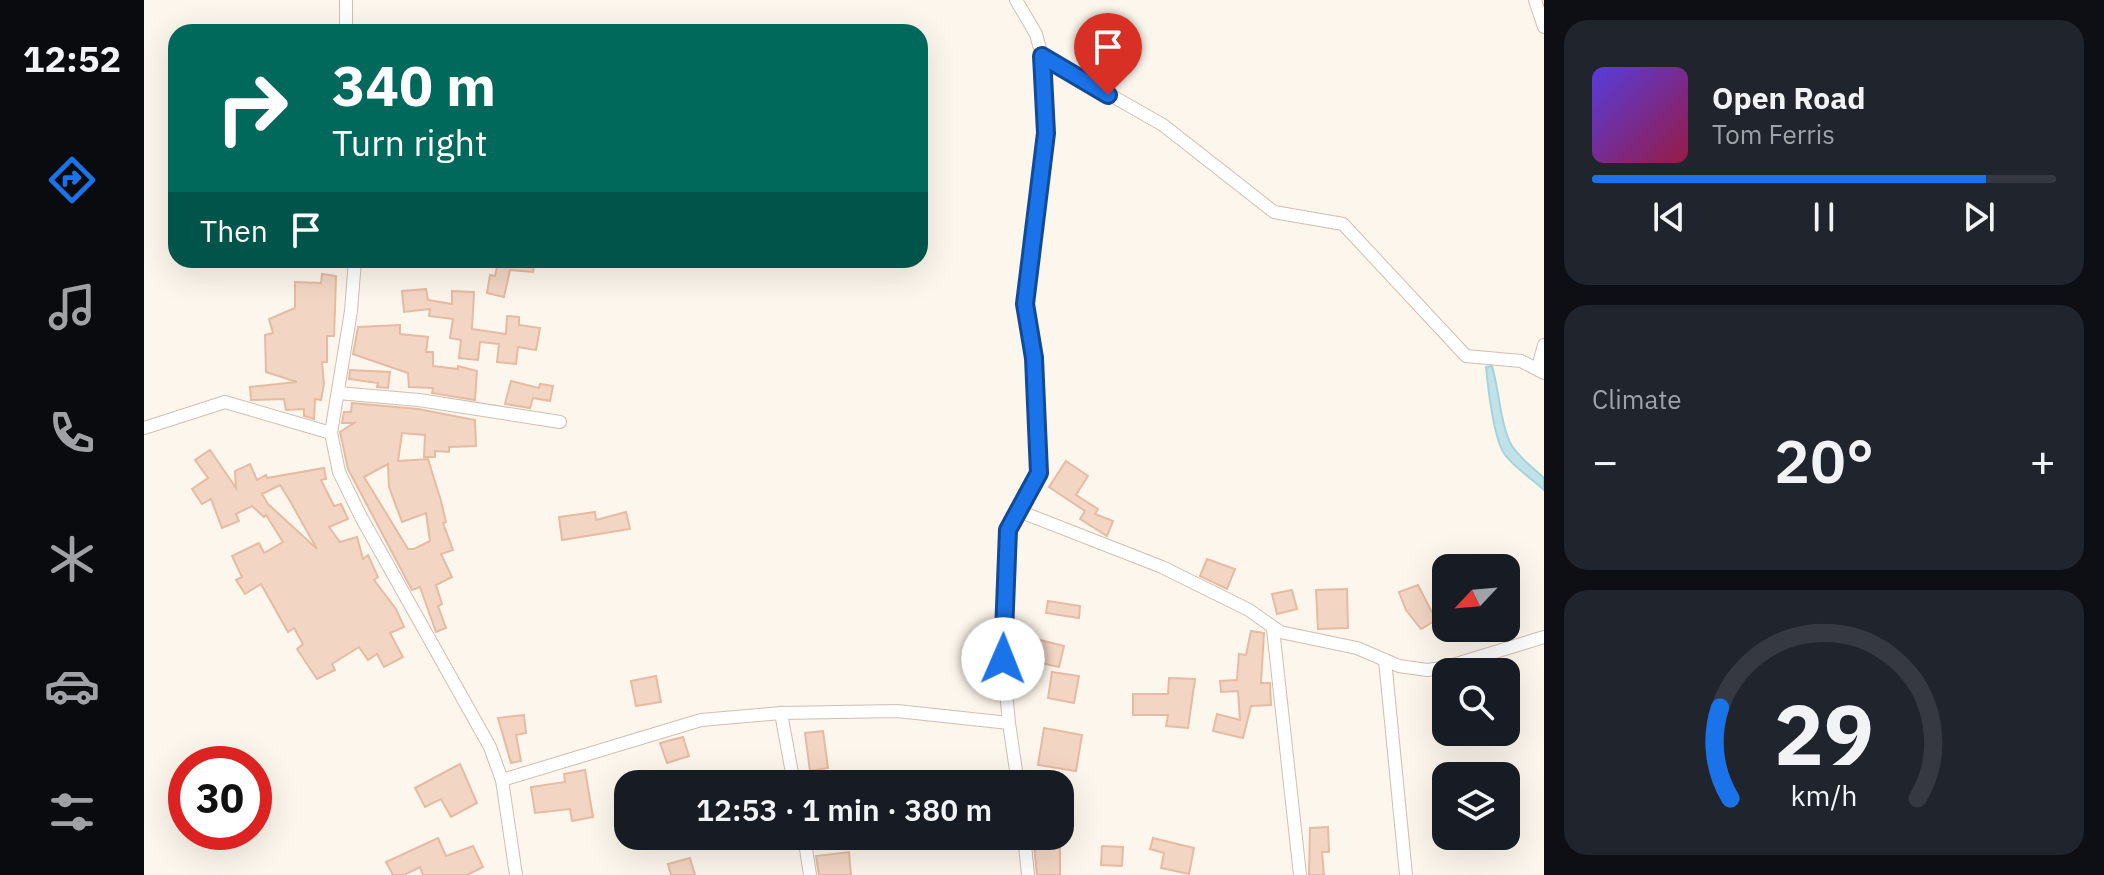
<!DOCTYPE html>
<html lang="en">
<head>
<meta charset="utf-8">
<style>
  body { margin:0; font-family:"IBM Plex Sans",sans-serif; background:#20242c; color:#f1f3f6; height:100vh; display:flex; flex-direction:column; font-size:30px; white-space:nowrap }
  * { box-sizing:border-box; margin:0 }
  p { font-size:26px; color:#9ea1a6 }
  .icon { flex:none; width:44px; height:44px; fill:none; stroke:currentColor; stroke-width:2; stroke-linecap:round; stroke-linejoin:round }
  .map { position:relative; flex:1; overflow:hidden }
  .drawer { display:flex; flex-direction:column; gap:20px; padding:20px; background:#0d0f14; width:560px }
  .drawer>* { flex:none }
  .guide { position:absolute; left:24px; top:24px; width:760px; height:244px; border-radius:24px; box-shadow:0 8px 32px #0002; background:#00695c; color:#fff; overflow:hidden }
  .needle { width:52px; rotate:244deg }
  .buttons { position:absolute; left:1288px; top:554px; display:grid; gap:16px }
  .buttons a { display:grid; place-items:center; width:88px; height:88px; border-radius:16px; background:#171b24; box-shadow:0 8px 32px #0002; font-size:40px }
  .speed { position:absolute; left:24px; top:746px; display:flex; gap:16px; font-size:40px; font-weight:700; text-align:center }
  .speed>* { display:grid; place-content:center; width:104px; height:104px; border-radius:50%; background:#171b24; box-shadow:0 8px 32px #0002; line-height:1 }
  .speed .limit { border:12px solid #d22; background:#fff; color:#111 }
  .pin { position:absolute; display:grid; place-items:center; width:68px; height:68px; color:#fff; margin:-82px -34px; border-radius:50% 50% 50% 0; rotate:-45deg; box-shadow:0 0 8px #0007 }
  .pin .icon { rotate:45deg }
  .me { position:absolute; width:88px; margin:-44px; rotate:1deg; stroke-linejoin:round; filter:drop-shadow(0 0 6px #0008) }
  .turn { display:flex; align-items:center; gap:28px; height:168px; padding:0 32px; font-size:36px }
  .turn .icon { width:104px; height:104px; stroke-width:2.5 }
  .turn b { display:block; font-size:56px; line-height:68px }
  .then { display:flex; align-items:center; height:76px; padding:0 32px; background:#0003; gap:16px; font-size:30px }
  .big { font-size:60px; font-weight:600; line-height:1.1 }
  .drawer .widget { flex:1; display:flex; flex-direction:column; justify-content:center; gap:12px; min-width:0; padding:0 28px; border-radius:24px; background:#20242c }
  .drawer .dial { align-items:center; gap:0 }
  .dial svg { height:208px; overflow:visible; fill:none; stroke:#363941; stroke-width:7; stroke-linecap:round; text-anchor:middle }
  .dial text { fill:#f1f3f6; stroke:none }
  .song { display:flex; align-items:center; gap:24px }
  .cover { width:96px; height:96px; border-radius:12px; background:linear-gradient(135deg,hsl(250 70% 55%),hsl(340 70% 35%)) }
  .played { height:8px; border-radius:4px; background:linear-gradient(90deg,#1a73e8 85%,#363941 85%) }
  .keys { display:flex; justify-content:space-around; direction:ltr }
  .heat { display:flex; justify-content:space-between; align-items:center; font-size:44px; direction:ltr }
  .trip { position:absolute; left:470px; top:770px; width:460px; height:80px; border-radius:24px; background:#171b24; box-shadow:0 8px 32px #0002; font-weight:600; line-height:80px; text-align:center }
  main { display:flex; flex:1; min-height:0 }
  .dock { display:flex; flex-direction:column; width:144px; justify-content:space-around; align-items:center; background:#090b0e; color:#9ea1a6 }
  .dock .icon { width:56px; height:56px }
  .dock .current { color:#1a73e8 }
  .dock b { font-size:36px; color:#f1f3f6 }
  .map>svg:first-child { display:block }
  .water { fill:#bfe3e8; stroke:#a5d3da; stroke-width:2 }
  .building { fill:#f3d5c3; stroke:#e6bba3; stroke-width:2; fill-rule:evenodd }
  .lines { fill:none; stroke-linecap:round; stroke-linejoin:round }
  .minor-casing { stroke:#d1beb0; stroke-width:14 }
  .minor { stroke:#fff; stroke-width:12 }
  .route-casing { stroke:#114b97; stroke-width:20 }
  .route { stroke:#1a73e8; stroke-width:14 }
</style>
</head>
<body>
<main>
<nav class="dock">
<b>12:52</b>
<svg class="icon current" aria-label="directions" viewBox="0 0 24 24"><path d="M12 3l9 9-9 9-9-9zM9 14v-3h6M13 9l2 2-2 2"/></svg>
<svg class="icon" aria-label="music" viewBox="0 0 24 24"><path d="M9 18V5l10-2v13"/><circle cx="6" cy="18" r="3"/><circle cx="16" cy="16" r="3"/></svg>
<svg class="icon" aria-label="phone" viewBox="0 0 24 24"><path d="M5 4h4l2 5-3 2q2 4 5 5l2-3 5 2v4C11 20 4 13 5 4z"/></svg>
<svg class="icon" aria-label="climate" viewBox="0 0 24 24"><path d="M12 3v18M4 7l16 10M4 17L20 7"/></svg>
<svg class="icon" aria-label="car" viewBox="0 0 24 24"><path d="M5 17H2v-5l4-1 3-4h7l3 4 3 1v5h-3M9 17h6M6 11h13"/><circle cx="7" cy="17" r="2"/><circle cx="17" cy="17" r="2"/></svg>
<svg class="icon" aria-label="filters" viewBox="0 0 24 24"><path d="M4 7h16M4 17h16"/><circle cx="9" cy="7" r="2"/><circle cx="15" cy="17" r="2"/></svg>
</nav>
<div class="map">
<svg width="1400" height="875" viewBox="0 0 1400 875">
  <rect width="100%" height="100%" fill="#fdf6ec"/>
  <!-- water -->
  <path class="water" d="M1348,366C1355,389 1357,429 1368,446C1376,458 1390,469 1400,478V490C1388,479 1371,468 1361,455C1350,440 1344,387 1342,367Z"/>
  <!-- building -->
  <g class="building">
    <path d="M341,260H391L389,272L366,270L360,297L343,293L346,275L351,276L353,267L340,264Z"/>
    <path d="M178,274L192,276L191,309L190,336H183V362H178L180,384L177,400L171,399L170,419L160,416V409L142,410L140,399L107,400L106,387L153,382L122,372L121,335L129,333L125,319L151,308V282L177,283Z"/>
    <path d="M282,289L284,300L308,304V291L330,292L328,329L362,334L363,316L375,317V325L396,328L392,350L374,347L372,364L353,362L355,344L336,342L334,360L315,358L317,340L306,338L309,319L285,316L286,309L260,312L258,291Z"/>
    <path d="M256,325V334L284,337L282,352H289V366L314,369V366L333,371L331,400L288,393L289,388L265,387L264,373L209,354L214,327Z"/>
    <path d="M206,370L246,372L244,388L233,387L234,383L205,379Z"/>
    <path d="M367,381L395,388L396,384L409,386L406,401L389,398L386,408L361,404Z"/>
    <path d="M208,403L274,409L331,420L332,446L305,447V452L291,451V457H280L281,435L258,433L254,461L284,459L297,501L302,522L299,523L309,550L297,554L308,577L292,585L298,604L294,606L302,628L292,632L276,587L268,590L204,469L196,432L210,423H198L200,412H207ZM244,464L245,487L258,522L282,513L286,541L270,549H264L220,477Z"/>
    <path d="M66,450L92,488L91,471L106,464L113,480L122,475L123,478L180,468L182,479L177,480L190,506L197,504L204,519L185,527L196,542L213,537L219,559L224,555L234,577L230,580L252,609L260,627L246,633L259,657L240,667L233,654L224,660L215,647L188,664L191,670L173,679L153,649L159,644L150,628L144,632L117,584L101,594L92,580L98,577L88,556L115,543L120,553L139,542L122,515L120,517L108,506L92,514L95,521L78,528L67,499L58,504L48,489L64,478L51,460ZM136,485L146,501L173,549L124,504L118,494Z"/>
    <path d="M922,461L944,476L932,495L954,509L951,514L969,521L963,536L936,519L941,511L905,487Z"/>
    <path d="M451,512L452,520L482,512L486,529L418,540L415,517Z"/>
    <path d="M1063,559L1091,569L1083,589L1056,576Z"/>
    <path d="M1274,585L1292,620L1277,629L1262,610L1255,592Z"/>
    <path d="M1203,589L1204,628L1174,629L1172,590Z"/>
    <path d="M1148,590L1153,609L1133,614L1128,594Z"/>
    <path d="M904,601L936,606L935,618L902,613Z"/>
    <path d="M1107,631L1120,633L1117,683H1126L1127,705L1107,706L1099,738L1069,731L1073,714L1096,720L1094,691L1077,692L1076,681L1093,680L1095,654L1102,655Z"/>
    <path d="M884,637L920,646L915,667L879,659Z"/>
    <path d="M908,672L935,676L930,703L904,698Z"/>
    <path d="M512,676L517,702L492,706L487,681Z"/>
    <path d="M1025,678L1051,679L1044,728L1022,726L1024,715H989V694H1024Z"/>
    <path d="M380,715L382,733L372,735L377,761L367,763L354,718Z"/>
    <path d="M900,728L938,735L932,771L894,765Z"/>
    <path d="M679,731L684,768L666,771L661,733Z"/>
    <path d="M539,737L545,756L523,763L516,743Z"/>
    <path d="M316,764L333,803L307,817L297,799L281,807L271,788Z"/>
    <path d="M441,770L449,817L428,821L426,809L391,813L387,787L421,782L420,774Z"/>
    <path d="M1184,827L1185,852H1178L1180,875H1165L1166,828Z"/>
    <path d="M889,836H916V875H893Z"/>
    <path d="M294,838L302,856L329,846L339,867L323,875H279L276,867L260,875H249L242,862Z"/>
    <path d="M1009,838L1050,848L1045,874L1017,868L1020,853L1006,849Z"/>
    <path d="M958,846L979,847L978,866L957,865Z"/>
    <path d="M705,852L707,875H675L672,856Z"/>
    <path d="M546,858L551,875H527L524,864Z"/>
  </g>
  <g class="lines">
    <defs>
      <g id="minor">
        <path d="M202,0V32"/>
        <path d="M1391,0L1400,27"/>
        <path d="M898,56L1019,125L1130,212L1199,224L1322,356L1377,361L1400,373"/>
        <path d="M211,260L207,311L187,433L195,472L217,517L346,747L358,780L372,875"/>
        <path d="M1394,367L1400,345"/>
        <path d="M194,393L275,400L416,422"/>
        <path d="M0,428L81,402L187,433"/>
        <path d="M872,510L1018,567L1105,610L1136,632L1213,648L1255,666L1283,670L1299,668L1400,637"/>
        <path d="M1129,629L1156,875"/>
        <path d="M1241,660L1262,875"/>
        <path d="M637,713L650,784"/>
        <path d="M865,723L859,659L864,530L895,473L890,358L881,304L902,133L898,56L892,34L872,0"/>
        <path d="M358,780L557,720L637,713L753,711L865,723L874,784"/>
        <path d="M660,836L666,875"/>
        <path d="M880,836L884,875"/>
      </g>
    </defs>
    <!-- minor casing -->
    <use href="#minor" class="minor-casing"/>
    <!-- minor -->
    <use href="#minor" class="minor"/>
  </g>
  <g class="lines">
    <defs>
      <path id="route" d="M859,659L864,530L895,473L890,358L881,304L902,133L898,56L964,95"/>
    </defs>
    <!-- route casing -->
    <use href="#route" class="route-casing"/>
    <!-- route -->
    <use href="#route" class="route"/>
  </g>
</svg>
<div class="buttons">
<a><svg class="needle" viewBox="-14 -14 28 28"><path d="M0-13l5 13h-10z" fill="#e53935"/><path d="M0 13l5-13h-10z" fill="#9ea1a6"/></svg></a>
<a><svg class="icon" aria-label="search" viewBox="0 0 24 24"><circle cx="10" cy="10" r="6"/><path d="M15 15l6 6"/></svg></a>
<a><svg class="icon" aria-label="layers" viewBox="0 0 24 24"><path d="M12 4l9 5-9 5-9-5zM3 14l9 5 9-5"/></svg></a>
</div>
<div class="speed"><div class="limit">30</div></div>
<div class="pin" style="left:964px;top:95px;background:#d93025"><svg class="icon" aria-label="arrive" viewBox="0 0 24 24"><path d="M6 21V4h12l-3 4 3 4H6"/></svg></div>
<svg class="me" style="left:859px;top:659px" viewBox="-20 -20 40 40"><circle r="19" fill="#fff"/><path d="M0-13L10 11 0 6-10 11z" fill="#1a73e8"/></svg>
<div class="trip">12:53 · 1 min · 380 m</div>
<div class="guide">
<div class="turn"><svg class="icon" aria-label="right" viewBox="0 0 24 24"><path d="M7 20v-9h11M14 6l5 5-5 5"/></svg><div><b>340 m</b>Turn right</div></div>
<div class="then">Then<svg class="icon" aria-label="arrive" viewBox="0 0 24 24"><path d="M6 21V4h12l-3 4 3 4H6"/></svg></div>
</div>
</div>
<section class="drawer">
<div class="widget">
<div class="song"><i class="cover"></i><div><b>Open Road</b><p>Tom Ferris</p></div></div>
<div class="played"></div>
<div class="keys"><svg class="icon" aria-label="previous" viewBox="0 0 24 24"><path d="M18 5L8 12l10 7zM5 5v14"/></svg><svg class="icon" aria-label="pause" viewBox="0 0 24 24"><path d="M8 5v14M16 5v14"/></svg><svg class="icon" aria-label="next" viewBox="0 0 24 24"><path d="M6 5l10 7-10 7zM19 5v14"/></svg></div>
</div>
<div class="widget"><p>Climate</p>
<div class="heat"><a>−</a><b class="big">20°</b><a>+</a></div>
</div>
<div class="widget dial"><svg viewBox="0 0 100 80">
<path d="M14 69A42 42 0 1 1 86 69"/>
<path d="M14 69A42 42 0 0 1 10 34" stroke="#1a73e8"/>
<text x="50" y="56" font-size="32" font-weight="700">29</text>
<text x="50" y="72" font-size="11">km/h</text>
</svg></div>
</section>
</main>
</body>
</html>
